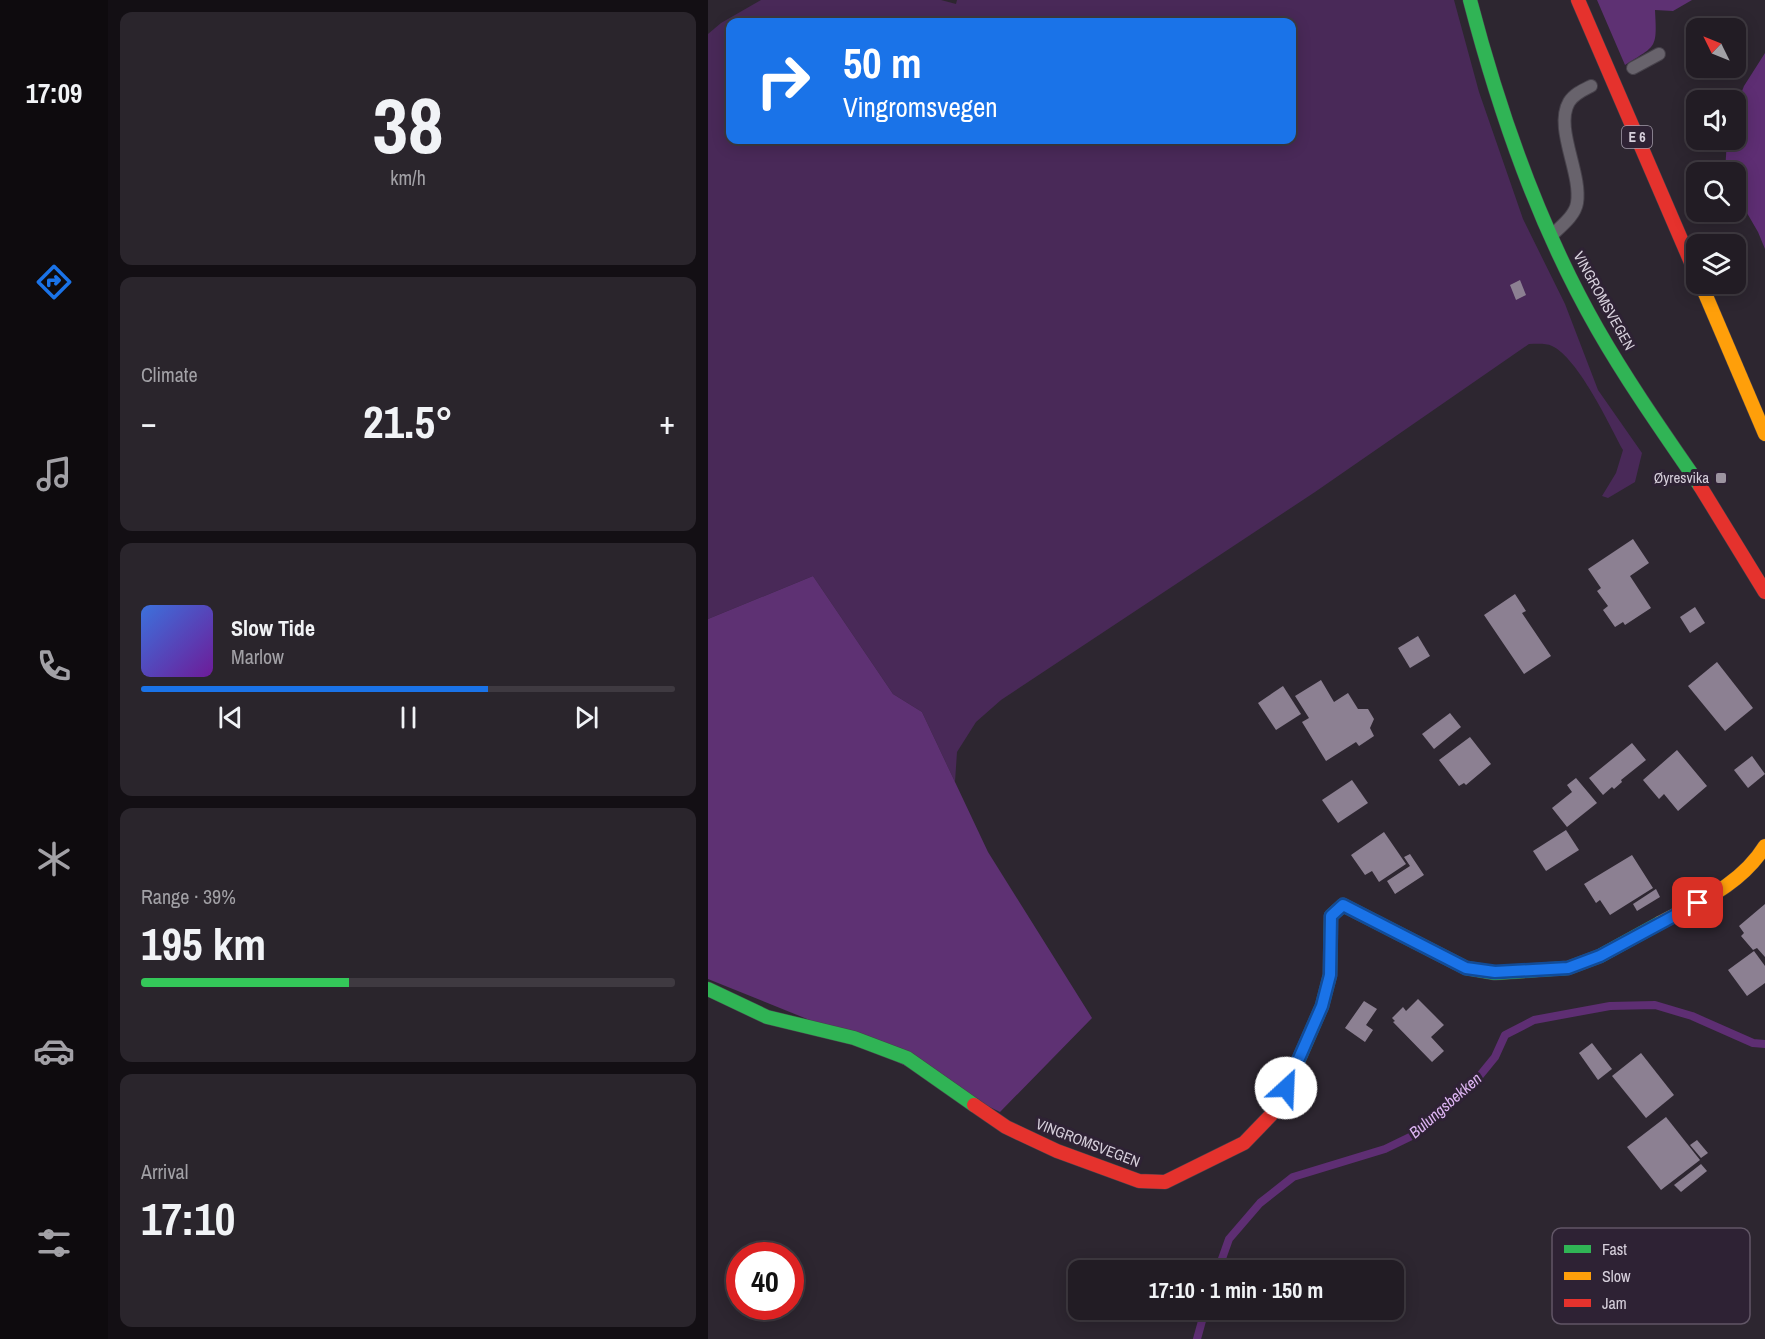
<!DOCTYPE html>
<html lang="en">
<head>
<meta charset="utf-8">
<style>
  body { margin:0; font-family:"Archivo Narrow",sans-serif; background:#2a252c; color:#f1f3f6; height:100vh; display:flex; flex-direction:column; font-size:22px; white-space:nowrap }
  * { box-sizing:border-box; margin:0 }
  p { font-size:20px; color:#a2a1a6 }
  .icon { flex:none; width:33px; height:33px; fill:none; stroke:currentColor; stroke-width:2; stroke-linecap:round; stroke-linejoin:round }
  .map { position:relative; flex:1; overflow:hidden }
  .sheet { display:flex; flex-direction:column; gap:12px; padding:12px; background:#130f14; width:600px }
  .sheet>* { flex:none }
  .guide { position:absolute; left:18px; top:18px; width:570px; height:126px; border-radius:12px; box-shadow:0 3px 15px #0003,0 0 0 2px #3f3a41; background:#1a73e8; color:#fff; overflow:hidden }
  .needle { width:39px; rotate:313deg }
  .controls { position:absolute; left:978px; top:18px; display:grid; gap:12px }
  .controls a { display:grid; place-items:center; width:60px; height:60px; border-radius:12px; background:#221c24; box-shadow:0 3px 15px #0003,0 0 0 2px #3f3a41; font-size:30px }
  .speed { position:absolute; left:18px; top:1242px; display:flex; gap:12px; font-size:30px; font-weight:700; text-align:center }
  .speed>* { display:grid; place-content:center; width:78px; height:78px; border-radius:50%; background:#221c24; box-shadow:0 3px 15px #0003,0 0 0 2px #3f3a41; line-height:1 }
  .speed .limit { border:9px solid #d22; background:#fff; color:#111 }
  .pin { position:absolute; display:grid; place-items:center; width:51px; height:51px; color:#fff; margin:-26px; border-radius:12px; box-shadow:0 3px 9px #0006 }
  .me { position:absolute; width:66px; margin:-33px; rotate:25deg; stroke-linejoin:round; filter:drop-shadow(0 0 4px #0008) }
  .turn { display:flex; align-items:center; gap:21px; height:126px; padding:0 18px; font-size:27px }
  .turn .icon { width:78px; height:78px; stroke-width:2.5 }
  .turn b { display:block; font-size:42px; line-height:51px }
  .big { font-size:45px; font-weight:800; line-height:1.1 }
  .sheet .widget { flex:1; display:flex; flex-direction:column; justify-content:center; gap:9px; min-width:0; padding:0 21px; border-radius:12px; background:#2a252c }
  .sheet .dial { align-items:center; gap:0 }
  .dial b { font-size:78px; line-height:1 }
  .song { display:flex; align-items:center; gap:18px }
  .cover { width:72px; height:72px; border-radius:9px; background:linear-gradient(135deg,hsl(220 70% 55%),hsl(280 70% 35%)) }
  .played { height:6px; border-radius:3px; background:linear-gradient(90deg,#1a73e8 65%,#3f3a41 65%) }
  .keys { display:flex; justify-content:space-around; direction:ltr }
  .heat { display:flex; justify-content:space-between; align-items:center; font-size:33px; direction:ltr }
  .charge { height:9px; border-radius:4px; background:linear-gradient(90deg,#34c759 39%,#3f3a41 0) }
  .trip { position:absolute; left:360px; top:1260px; width:336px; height:60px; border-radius:12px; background:#221c24; box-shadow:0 3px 15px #0003,0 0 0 2px #3f3a41; font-weight:800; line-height:60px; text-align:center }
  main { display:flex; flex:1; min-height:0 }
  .dock { display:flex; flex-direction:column; width:108px; justify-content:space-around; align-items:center; background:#0e0b0e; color:#a2a1a6 }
  .dock .icon { width:42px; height:42px }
  .dock .selected { color:#1a73e8 }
  .dock b { font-size:27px; color:#f1f3f6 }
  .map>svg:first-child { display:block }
  .green { fill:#492958; fill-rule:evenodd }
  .forest { fill:#5e3173 }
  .water { fill:#5e2e73 }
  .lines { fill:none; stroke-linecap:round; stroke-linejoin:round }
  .stream { stroke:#5e2e73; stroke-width:8 }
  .building { fill:#8c8092 }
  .lane-casing { stroke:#47424b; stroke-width:14 }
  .fast-casing { stroke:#47424b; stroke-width:15 }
  .slow-casing { stroke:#47424b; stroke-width:15 }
  .jam-casing { stroke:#47424b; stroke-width:15 }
  .lane { stroke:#68636c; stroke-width:12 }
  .fast { stroke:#30b455; stroke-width:14 }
  .slow { stroke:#ff9f0a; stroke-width:14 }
  .jam { stroke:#e5322d; stroke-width:14 }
  .route-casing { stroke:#114b97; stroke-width:15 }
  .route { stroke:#1a73e8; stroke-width:10 }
  .poi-dot { fill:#9c94a0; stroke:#2e2234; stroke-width:2 }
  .labels { text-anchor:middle; stroke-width:6; stroke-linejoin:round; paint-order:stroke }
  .shield { fill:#2e2234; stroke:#a49caa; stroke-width:1.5 }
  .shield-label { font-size:14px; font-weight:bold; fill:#d7d0dc }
  .street-label { font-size:15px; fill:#d7d0dc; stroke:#2e2234 }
  .poi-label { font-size:15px; fill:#d7d0dc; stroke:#2e2234; text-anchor:end }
  .water-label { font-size:16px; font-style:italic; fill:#dfb6f4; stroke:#2e2234 }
  .key { fill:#2e2234; stroke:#615666; stroke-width:1.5 }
  .key-label { font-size:16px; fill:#d7d0dc }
</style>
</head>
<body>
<main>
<nav class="dock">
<b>17:09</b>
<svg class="icon selected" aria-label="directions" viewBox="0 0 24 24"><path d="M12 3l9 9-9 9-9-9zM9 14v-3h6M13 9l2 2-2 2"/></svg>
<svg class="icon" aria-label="music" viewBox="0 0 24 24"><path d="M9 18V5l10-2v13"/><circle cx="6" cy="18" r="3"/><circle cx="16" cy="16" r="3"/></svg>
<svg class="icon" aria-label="phone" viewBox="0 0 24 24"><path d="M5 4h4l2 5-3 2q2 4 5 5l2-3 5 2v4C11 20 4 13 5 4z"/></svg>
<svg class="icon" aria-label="climate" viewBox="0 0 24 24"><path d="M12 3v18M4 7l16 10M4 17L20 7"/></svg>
<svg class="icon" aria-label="car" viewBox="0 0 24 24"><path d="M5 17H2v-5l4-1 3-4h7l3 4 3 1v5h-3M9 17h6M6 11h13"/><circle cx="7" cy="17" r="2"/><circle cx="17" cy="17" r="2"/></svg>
<svg class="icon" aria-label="filters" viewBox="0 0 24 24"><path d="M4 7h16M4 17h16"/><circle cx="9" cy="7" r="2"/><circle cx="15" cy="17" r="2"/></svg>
</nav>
<section class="sheet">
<div class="widget dial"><b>38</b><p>km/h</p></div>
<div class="widget"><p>Climate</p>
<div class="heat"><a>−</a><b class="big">21.5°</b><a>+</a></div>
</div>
<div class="widget">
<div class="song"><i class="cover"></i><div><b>Slow Tide</b><p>Marlow</p></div></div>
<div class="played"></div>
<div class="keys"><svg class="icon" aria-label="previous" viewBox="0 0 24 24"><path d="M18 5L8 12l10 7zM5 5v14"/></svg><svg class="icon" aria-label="pause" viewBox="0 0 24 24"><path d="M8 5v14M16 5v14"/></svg><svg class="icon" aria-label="next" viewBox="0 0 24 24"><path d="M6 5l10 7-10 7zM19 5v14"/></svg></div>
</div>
<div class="widget"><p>Range · 39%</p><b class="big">195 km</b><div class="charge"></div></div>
<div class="widget"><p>Arrival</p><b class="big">17:10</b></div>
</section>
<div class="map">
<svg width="1057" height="1339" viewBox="0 0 1057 1339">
  <rect width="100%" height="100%" fill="#2d2630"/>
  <!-- green -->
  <path class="green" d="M53,0H233L248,4L249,0H746L771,92L815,219L857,304L890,390L934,453L927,482L900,498L894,496L908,473L915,450C901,424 870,358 844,346C838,343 828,344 821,344L607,492L293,700L268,722L249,752L247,782L214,712L185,694L105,576L0,619V34L13,23ZM22,22H584V140H22Z"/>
  <!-- forest -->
  <g class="forest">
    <path d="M889,0H984L965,11L947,10C949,49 949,45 917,65Z"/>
    <path d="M105,576L185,694L214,712L280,852L384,1018L292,1112L109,1023L0,979V619Z"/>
  </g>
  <!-- water -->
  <path class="water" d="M1057,53V249L1050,232L1028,194V172H1017L1019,140H1028V106L1036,86Z"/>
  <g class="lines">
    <!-- stream -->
    <g class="stream">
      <path d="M510,1270L521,1239L552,1203L585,1177L677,1149L708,1134L765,1084L787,1057L797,1035L826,1020L902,1006L947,1005L984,1016L1045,1043L1057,1044"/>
      <path d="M489,1339L497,1310"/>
    </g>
  </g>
  <!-- building -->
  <g class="building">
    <path d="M812,280L818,295L808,300L802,285Z"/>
    <path d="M925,539L941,563L922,576L943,608L917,625L915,622L907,627L895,610L900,606L889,591L893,588L880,569Z"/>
    <path d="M807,594L818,611L814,613L843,656L816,674L776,615Z"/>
    <path d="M987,607L997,623L982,633L972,617Z"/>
    <path d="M710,636L722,656L702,668L690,648Z"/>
    <path d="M1009,662L1045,708L1017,731L980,686Z"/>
    <path d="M613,680L626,702L640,693L650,709H660L666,719L662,728L666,736L651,746L648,742L618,761L594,722L601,718L587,696Z"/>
    <path d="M575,686L593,714L568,730L550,703Z"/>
    <path d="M742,713L753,727L726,749L714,734Z"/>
    <path d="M762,737L783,764L758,785L756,783L751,786L731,760Z"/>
    <path d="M924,743L938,760L913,780L914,782L906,789L904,787L895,795L881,778Z"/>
    <path d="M969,750L999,786L970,811L956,794L951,799L935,780Z"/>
    <path d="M1044,756L1057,774L1040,788L1026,770Z"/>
    <path d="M868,778L889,803L859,827L844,808L864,792L859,785Z"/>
    <path d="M644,780L660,803L630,823L614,800Z"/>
    <path d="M858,830L871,850L838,871L825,851Z"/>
    <path d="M676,832L698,864L671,882L664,871L657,875L643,855Z"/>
    <path d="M702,854L716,875L687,894L679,881L702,866L696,857Z"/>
    <path d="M924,855L945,888L902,915L892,900L888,903L876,884Z"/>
    <path d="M948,889L952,897L929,911L925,904Z"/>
    <path d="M1057,904V957L1049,948L1045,950L1033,936L1036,933L1031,926Z"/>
    <path d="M1046,951L1057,966V983L1039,996L1020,970Z"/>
    <path d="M710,999L736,1025L723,1037L736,1051L724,1062L685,1022L687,1021L684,1018L695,1007L698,1011Z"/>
    <path d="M656,1001L669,1009L658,1025L665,1030L657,1042L637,1028Z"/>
    <path d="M884,1043L904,1069L890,1080L871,1053Z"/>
    <path d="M933,1053L966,1095L938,1118L904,1076Z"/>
    <path d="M958,1117L992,1160L953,1190L919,1147Z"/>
    <path d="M989,1140L1000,1153L993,1158L982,1145Z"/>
    <path d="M993,1164L999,1171L973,1192L966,1185Z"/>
  </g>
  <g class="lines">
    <defs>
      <g id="lane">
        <path d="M925,68L951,54"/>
        <path d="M843,236C852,227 867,216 869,203C874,173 846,128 861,102C866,94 875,90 883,86"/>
      </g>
      <g id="fast">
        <path d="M762,0C792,115 831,227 890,330C921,384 957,435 992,486"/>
        <path d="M0,989L59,1017L146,1038L199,1058L266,1105"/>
        <path d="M581,1082L614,1006L622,975L623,916L635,905L758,968L787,973L860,968L892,956L952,923"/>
      </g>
      <g id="slow">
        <path d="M993,284L1057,434"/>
        <path d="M952,923C991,902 1033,885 1057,846"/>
      </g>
      <g id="jam">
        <path d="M870,0L988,274"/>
        <path d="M992,486L1057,592"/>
        <path d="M266,1105L298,1127L349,1151L431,1181L457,1182L536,1143L563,1115L581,1082"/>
      </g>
    </defs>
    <!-- lane casing -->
    <use href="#lane" class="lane-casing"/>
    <!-- fast casing -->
    <use href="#fast" class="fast-casing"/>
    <!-- slow casing -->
    <use href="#slow" class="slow-casing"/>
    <!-- jam casing -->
    <use href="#jam" class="jam-casing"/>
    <!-- lane -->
    <use href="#lane" class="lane"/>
    <!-- fast -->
    <use href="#fast" class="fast"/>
    <!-- slow -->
    <use href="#slow" class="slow"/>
    <!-- jam -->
    <use href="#jam" class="jam"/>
  </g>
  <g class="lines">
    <defs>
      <path id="route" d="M578,1088L614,1006L622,975L623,916L635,905L758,968L787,972L860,968L892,956L990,903"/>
    </defs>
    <!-- route casing -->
    <use href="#route" class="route-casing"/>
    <!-- route -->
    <use href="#route" class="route"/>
  </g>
  <!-- markers -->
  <rect class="poi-dot" x="1007" y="472" width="12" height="12" rx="3"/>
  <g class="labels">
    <!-- shield labels -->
    <rect class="shield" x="914" y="126" width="30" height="22" rx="4.5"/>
    <g class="shield-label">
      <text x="929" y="142">E 6</text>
    </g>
    <!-- street labels -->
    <g class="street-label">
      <text transform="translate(896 301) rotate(61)" y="5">VINGROMSVEGEN</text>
      <text transform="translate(380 1143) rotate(21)" y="5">VINGROMSVEGEN</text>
    </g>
    <!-- poi labels -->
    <g class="poi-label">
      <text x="1001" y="483">Øyresvika</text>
    </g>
    <!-- water labels -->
    <g class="water-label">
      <text transform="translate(737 1105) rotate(-41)" y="6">Bulungsbekken</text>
    </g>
  </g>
  <!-- legend -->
  <rect x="844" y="1228" width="198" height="96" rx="9" class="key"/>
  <rect x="856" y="1245" width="27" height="8" fill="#30b455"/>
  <rect x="856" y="1272" width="27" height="8" fill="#ff9f0a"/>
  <rect x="856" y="1299" width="27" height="8" fill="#e5322d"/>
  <g class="key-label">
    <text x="894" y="1255">Fast</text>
    <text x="894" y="1282">Slow</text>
    <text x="894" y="1309">Jam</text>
  </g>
</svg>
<div class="controls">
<a><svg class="needle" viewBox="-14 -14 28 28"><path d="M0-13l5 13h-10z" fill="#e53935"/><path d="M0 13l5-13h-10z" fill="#a2a1a6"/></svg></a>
<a><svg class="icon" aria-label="sound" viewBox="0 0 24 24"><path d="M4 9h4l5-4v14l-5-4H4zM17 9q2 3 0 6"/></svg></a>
<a><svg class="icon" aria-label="search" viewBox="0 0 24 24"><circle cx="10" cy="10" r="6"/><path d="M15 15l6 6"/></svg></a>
<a><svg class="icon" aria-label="layers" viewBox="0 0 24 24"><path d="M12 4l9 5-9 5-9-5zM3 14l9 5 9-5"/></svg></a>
</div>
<div class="speed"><div class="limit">40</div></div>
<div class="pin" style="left:990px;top:903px;background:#d93025"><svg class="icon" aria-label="arrive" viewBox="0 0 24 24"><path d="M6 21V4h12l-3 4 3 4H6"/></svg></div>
<svg class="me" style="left:578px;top:1088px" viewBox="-20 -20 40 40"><circle r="19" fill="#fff"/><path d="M0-13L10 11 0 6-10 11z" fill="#1a73e8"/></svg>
<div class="trip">17:10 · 1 min · 150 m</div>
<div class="guide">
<div class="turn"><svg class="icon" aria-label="right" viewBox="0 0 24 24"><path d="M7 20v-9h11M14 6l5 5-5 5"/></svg><div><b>50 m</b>Vingromsvegen</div></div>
</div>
</div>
</main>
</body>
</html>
